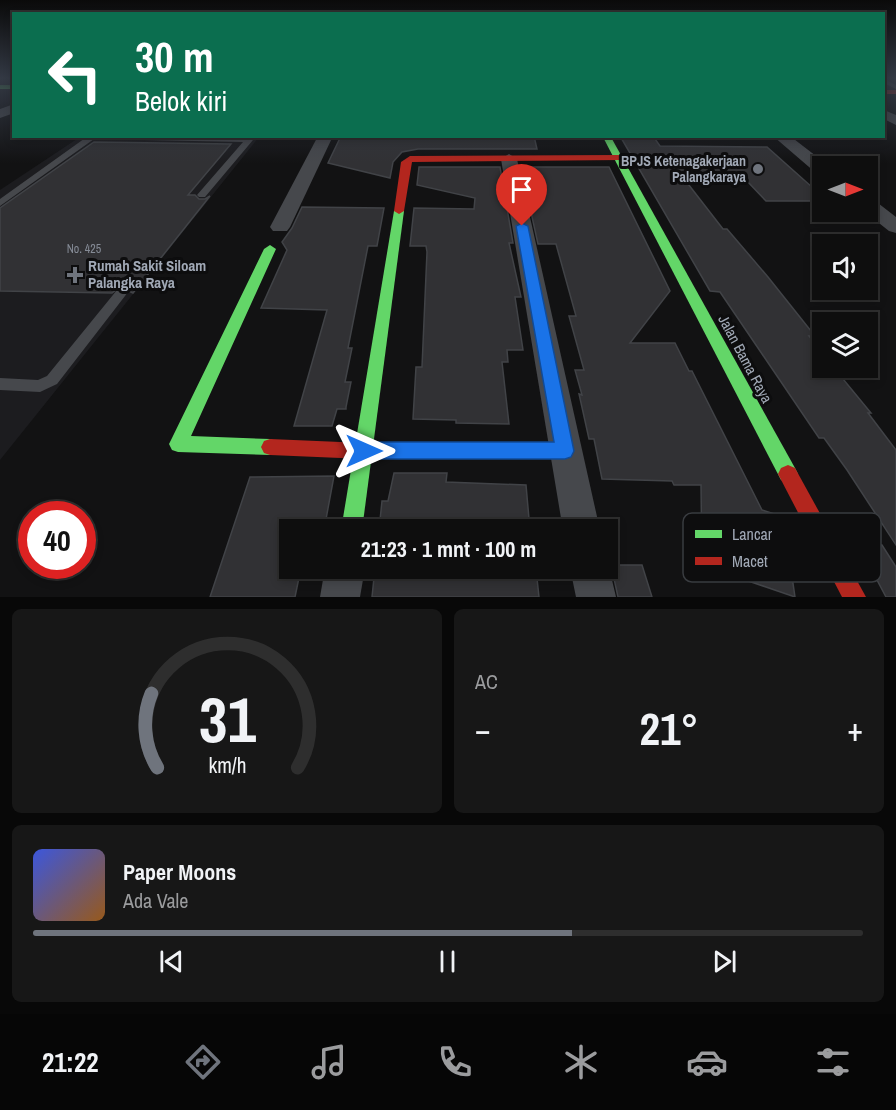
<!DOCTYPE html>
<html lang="id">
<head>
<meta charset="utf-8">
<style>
  body { margin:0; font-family:"Archivo Narrow",sans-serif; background:#171717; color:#f1f3f6; height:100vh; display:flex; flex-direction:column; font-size:22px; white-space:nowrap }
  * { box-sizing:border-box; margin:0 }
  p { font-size:20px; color:#9b9c9e }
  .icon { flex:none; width:33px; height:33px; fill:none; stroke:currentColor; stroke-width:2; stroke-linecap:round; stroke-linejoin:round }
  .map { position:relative; height:597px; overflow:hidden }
  .side { display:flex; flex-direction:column; gap:12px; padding:12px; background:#080808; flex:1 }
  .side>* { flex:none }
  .banner { position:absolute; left:12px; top:12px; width:873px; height:126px; border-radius:0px; box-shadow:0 3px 9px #0003,0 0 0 2px #2e2e2e; background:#0b6e4f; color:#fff; overflow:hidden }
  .needle { width:39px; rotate:90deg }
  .buttons { position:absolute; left:812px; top:156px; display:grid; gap:12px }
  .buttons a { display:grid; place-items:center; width:66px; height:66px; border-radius:0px; background:#0e0e0e; box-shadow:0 3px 9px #0003,0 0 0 2px #2e2e2e; font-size:30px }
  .speed { position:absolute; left:18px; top:501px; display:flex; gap:12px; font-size:30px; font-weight:700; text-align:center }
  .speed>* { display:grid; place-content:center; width:78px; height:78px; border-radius:50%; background:#0e0e0e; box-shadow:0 3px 9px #0003,0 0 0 2px #2e2e2e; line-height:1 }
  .speed .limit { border:9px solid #d22; background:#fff; color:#111 }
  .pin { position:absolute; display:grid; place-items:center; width:51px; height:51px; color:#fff; margin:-62px -26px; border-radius:50% 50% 50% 0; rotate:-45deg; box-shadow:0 0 6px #0007 }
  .pin .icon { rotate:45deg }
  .me { position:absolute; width:66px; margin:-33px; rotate:90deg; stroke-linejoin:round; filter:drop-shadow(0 0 4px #0008) }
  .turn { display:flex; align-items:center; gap:21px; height:126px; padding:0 24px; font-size:27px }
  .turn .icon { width:78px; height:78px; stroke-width:2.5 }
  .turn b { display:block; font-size:42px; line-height:51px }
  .big { font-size:45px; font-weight:700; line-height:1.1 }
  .side .widget { flex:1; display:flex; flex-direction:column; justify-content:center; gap:9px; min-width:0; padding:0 21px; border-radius:9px; background:#171717 }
  .side .dial { align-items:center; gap:0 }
  .dial svg { height:156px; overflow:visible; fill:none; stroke:#2e2e2e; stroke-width:7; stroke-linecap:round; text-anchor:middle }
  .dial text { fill:#f1f3f6; stroke:none }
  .song { display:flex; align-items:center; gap:18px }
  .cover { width:72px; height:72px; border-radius:9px; background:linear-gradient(135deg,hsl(230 70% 55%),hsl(30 70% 35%)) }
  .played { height:6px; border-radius:3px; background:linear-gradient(90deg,#6f747d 65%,#2e2e2e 65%) }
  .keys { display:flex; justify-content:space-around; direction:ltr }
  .heat { display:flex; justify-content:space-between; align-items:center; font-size:33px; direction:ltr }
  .side .tiles { flex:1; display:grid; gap:12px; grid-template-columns:1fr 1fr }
  .widget:last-child { grid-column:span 2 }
  .trip { position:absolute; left:279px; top:519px; width:339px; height:60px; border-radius:0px; background:#0e0e0e; box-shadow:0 3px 9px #0003,0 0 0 2px #2e2e2e; font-weight:700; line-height:60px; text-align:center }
  .tabs { display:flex; height:96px; justify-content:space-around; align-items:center; background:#060606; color:#9b9c9e }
  .tabs .icon { width:42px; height:42px }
  .tabs .selected { color:#6f747d }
  .tabs b { font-size:27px; color:#f1f3f6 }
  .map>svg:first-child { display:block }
  .built { fill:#1c1c1f }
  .building { fill:#313134; stroke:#414347; stroke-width:1.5 }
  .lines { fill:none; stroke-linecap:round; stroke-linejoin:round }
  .lane { fill:#46484c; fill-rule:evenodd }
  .street { fill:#46484c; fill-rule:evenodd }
  .fast { fill:#63d668; fill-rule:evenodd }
  .jam { fill:#b3261e; fill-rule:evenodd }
  .route { fill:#1a73e8; stroke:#114b97; stroke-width:1.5 }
  .poi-dot { fill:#6f747d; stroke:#0d0d0e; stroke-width:2 }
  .labels { text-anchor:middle; stroke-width:6; stroke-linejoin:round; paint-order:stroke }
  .number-label { font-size:12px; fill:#858b96 }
  .far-poi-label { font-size:14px; font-weight:bold; fill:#a1a9b6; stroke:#0d0d0e; text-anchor:end }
  .poi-label { font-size:15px; font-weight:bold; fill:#a1a9b6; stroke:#0d0d0e; text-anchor:start }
  .street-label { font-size:15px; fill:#a1a9b6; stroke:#0d0d0e }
  .key { fill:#0d0d0e; stroke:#393c40; stroke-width:1.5 }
  .key-label { font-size:16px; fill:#a1a9b6 }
</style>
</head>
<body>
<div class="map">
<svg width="896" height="597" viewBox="0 0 896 597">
  <rect width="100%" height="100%" fill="#121213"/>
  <!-- built -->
  <path class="built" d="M80,137H259L0,460V190Z"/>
  <!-- building -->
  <g class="building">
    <path d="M341,136H534L537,149H418L402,152L393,162L390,178L328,163Z"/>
    <path d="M620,136H653L660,146L767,147L822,196V201H766L746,180H685L723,229H727L768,277L815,336H809L822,353V368H834L871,413H868L896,450V545L847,470L824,438H819L720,292L710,291Z"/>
    <path d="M94,142L231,144L188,195H195L199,199H205L210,196L133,293L120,287L112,293L0,291V208Z"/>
    <path d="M419,167H500L513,243H509L521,297H515L523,350H507L508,362H502L509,424L456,423V420L413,419L416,367H422L427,252L426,246H410L414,208L474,209L475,198L417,185Z"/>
    <path d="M521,167H609L670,291L630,343H675L689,371H692L762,510L781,516L784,522L795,597L702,565L701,485H674L672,481L602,479L594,439H589L579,394L582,395L575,370H584L569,316H576L556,244H538Z"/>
    <path d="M302,207L384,208L377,246H368L348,348H352L345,382H351L346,407V409H337L332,426H294L327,310L261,308L287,250L282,242L292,228Z"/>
    <path d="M394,473H447L446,482L526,485L530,530H379L382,501H388Z"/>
    <path d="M334,476L324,530H290V568H301L295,597H210L250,477Z"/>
    <path d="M858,544L882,545L896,567V597H886Z"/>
    <path d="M611,565H642L652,597H618Z"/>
    <path d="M375,568H534L536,569L539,597H372Z"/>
  </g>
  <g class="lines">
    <!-- lane -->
    <g class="lane">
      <path d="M884,79L896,85V89L884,83Z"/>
      <path d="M88,136L249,138L253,140L205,197H199L197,195L243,142L94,139L0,206V199Z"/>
      <path d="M121,289L127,293L125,296L57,384L40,392L0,390V378L38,380L47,376L117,290Z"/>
    </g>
    <!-- street -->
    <g class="street">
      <path d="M14,104V113L0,118V109Z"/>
      <path d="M884,110L896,115V125L884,119Z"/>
      <path d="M318,136H333L290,227L287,231H273L270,227Z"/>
      <path d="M773,136H790L829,166H822V174L816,173Z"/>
      <path d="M509,154L517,159L600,530H563L501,159Z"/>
      <path d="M867,198L874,200L896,217V233L889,231L865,212H867Z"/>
      <path d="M608,563L616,597H576L570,568H608Z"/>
      <path d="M325,568H365L360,597H320Z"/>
    </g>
    <!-- fast -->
    <g class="fast">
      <rect x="0" y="85" width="14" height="4"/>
      <path d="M608,136L612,139L795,468L798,474L795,480L788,483L781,480L604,139Z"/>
      <path d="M399,208L404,211L362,530H341L394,211Z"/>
      <path d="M270,245L276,249L191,436L270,439L276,441L279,447L276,453L270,455L178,452L172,450L169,444L172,438L264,249Z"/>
    </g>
    <!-- jam -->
    <g class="jam">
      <rect x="884" y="90" width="12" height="4"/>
      <path d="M619,155L624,158L622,160L412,162L404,211L399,214L394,211L401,162L410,156Z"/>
      <path d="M270,439L364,443H565L571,445L574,451L571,457L565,459H364L270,455L264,453L261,447L264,441Z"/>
      <path d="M788,465L795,468L866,597H842L778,474L781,468Z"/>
    </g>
  </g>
  <!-- sky -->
  <linearGradient id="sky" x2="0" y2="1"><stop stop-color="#0a0a0a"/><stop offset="0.48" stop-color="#333944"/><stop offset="1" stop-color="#333944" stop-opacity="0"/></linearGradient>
  <rect width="896" height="163" fill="url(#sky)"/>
  <!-- route -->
  <path class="route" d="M522,223L528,226L574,451L571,457L565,459H364L358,457L355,451L358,445L364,442H554L516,226Z"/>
  <!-- markers -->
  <g class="poi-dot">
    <circle cx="758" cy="169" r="6"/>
    <path d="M72 266h6v6h6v6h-6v6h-6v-6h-6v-6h6z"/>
  </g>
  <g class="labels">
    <!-- number labels -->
    <g class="number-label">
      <text x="84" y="253">No. 425</text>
    </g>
    <!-- far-poi labels -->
    <g class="far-poi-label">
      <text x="746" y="166">BPJS Ketenagakerjaan<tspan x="746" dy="16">Palangkaraya</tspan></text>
    </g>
    <!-- poi labels -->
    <g class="poi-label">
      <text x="88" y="271">Rumah Sakit Siloam<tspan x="88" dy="17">Palangka Raya</tspan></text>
    </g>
    <!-- street labels -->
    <g class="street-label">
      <text transform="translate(745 359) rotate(62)" y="5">Jalan Bama Raya</text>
    </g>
  </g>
  <!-- legend -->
  <rect x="683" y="513" width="198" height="69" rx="9" class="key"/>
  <rect x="695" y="530" width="27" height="8" fill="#63d668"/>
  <rect x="695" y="557" width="27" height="8" fill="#b3261e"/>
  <g class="key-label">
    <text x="732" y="540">Lancar</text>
    <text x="732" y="567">Macet</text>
  </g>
</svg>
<div class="buttons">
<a><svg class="needle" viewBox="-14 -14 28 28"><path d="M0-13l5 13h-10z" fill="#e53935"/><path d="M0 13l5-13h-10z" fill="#9b9c9e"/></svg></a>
<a><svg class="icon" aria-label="sound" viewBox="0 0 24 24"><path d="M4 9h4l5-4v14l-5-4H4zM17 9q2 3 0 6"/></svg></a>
<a><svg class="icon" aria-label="layers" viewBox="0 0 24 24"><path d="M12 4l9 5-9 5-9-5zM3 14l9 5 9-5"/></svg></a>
</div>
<div class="speed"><div class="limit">40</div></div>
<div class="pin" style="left:522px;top:226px;background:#d93025"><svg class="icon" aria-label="arrive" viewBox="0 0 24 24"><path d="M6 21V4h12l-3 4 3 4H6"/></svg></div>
<svg class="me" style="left:364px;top:451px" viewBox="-20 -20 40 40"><path d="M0-17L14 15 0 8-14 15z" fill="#1a73e8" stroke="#fff" stroke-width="4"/></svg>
<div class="trip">21:23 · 1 mnt · 100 m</div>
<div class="banner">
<div class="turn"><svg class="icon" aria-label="left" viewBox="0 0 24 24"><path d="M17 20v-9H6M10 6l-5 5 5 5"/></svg><div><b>30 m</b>Belok kiri</div></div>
</div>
</div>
<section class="side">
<div class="tiles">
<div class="widget dial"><svg viewBox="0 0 100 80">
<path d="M14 69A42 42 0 1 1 86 69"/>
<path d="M14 69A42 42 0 0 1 11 31" stroke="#6f747d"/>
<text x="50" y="56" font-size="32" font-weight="700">31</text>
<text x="50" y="72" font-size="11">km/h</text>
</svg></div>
<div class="widget"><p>AC</p>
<div class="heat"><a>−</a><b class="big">21°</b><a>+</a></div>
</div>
<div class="widget">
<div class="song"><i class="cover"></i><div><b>Paper Moons</b><p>Ada Vale</p></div></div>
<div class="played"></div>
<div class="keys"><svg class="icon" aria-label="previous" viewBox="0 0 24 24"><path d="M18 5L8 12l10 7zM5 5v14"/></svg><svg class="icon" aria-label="pause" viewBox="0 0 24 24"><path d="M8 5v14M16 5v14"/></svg><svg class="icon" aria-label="next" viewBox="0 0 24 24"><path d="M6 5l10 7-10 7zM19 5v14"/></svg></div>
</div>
</div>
</section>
<nav class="tabs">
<b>21:22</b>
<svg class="icon selected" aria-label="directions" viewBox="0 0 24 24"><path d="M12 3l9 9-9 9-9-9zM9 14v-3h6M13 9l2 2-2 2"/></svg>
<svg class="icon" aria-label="music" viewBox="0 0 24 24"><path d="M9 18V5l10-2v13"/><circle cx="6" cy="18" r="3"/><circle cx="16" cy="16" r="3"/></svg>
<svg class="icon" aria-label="phone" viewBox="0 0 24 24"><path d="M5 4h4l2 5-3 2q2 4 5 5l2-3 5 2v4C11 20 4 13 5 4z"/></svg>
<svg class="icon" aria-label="climate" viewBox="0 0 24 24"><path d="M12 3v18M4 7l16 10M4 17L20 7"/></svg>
<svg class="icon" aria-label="car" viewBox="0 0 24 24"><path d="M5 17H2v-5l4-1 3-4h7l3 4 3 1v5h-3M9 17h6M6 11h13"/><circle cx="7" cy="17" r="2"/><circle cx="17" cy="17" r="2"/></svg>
<svg class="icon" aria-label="filters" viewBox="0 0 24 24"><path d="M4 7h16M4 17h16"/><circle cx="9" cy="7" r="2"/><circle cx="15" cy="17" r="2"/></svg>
</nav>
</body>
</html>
